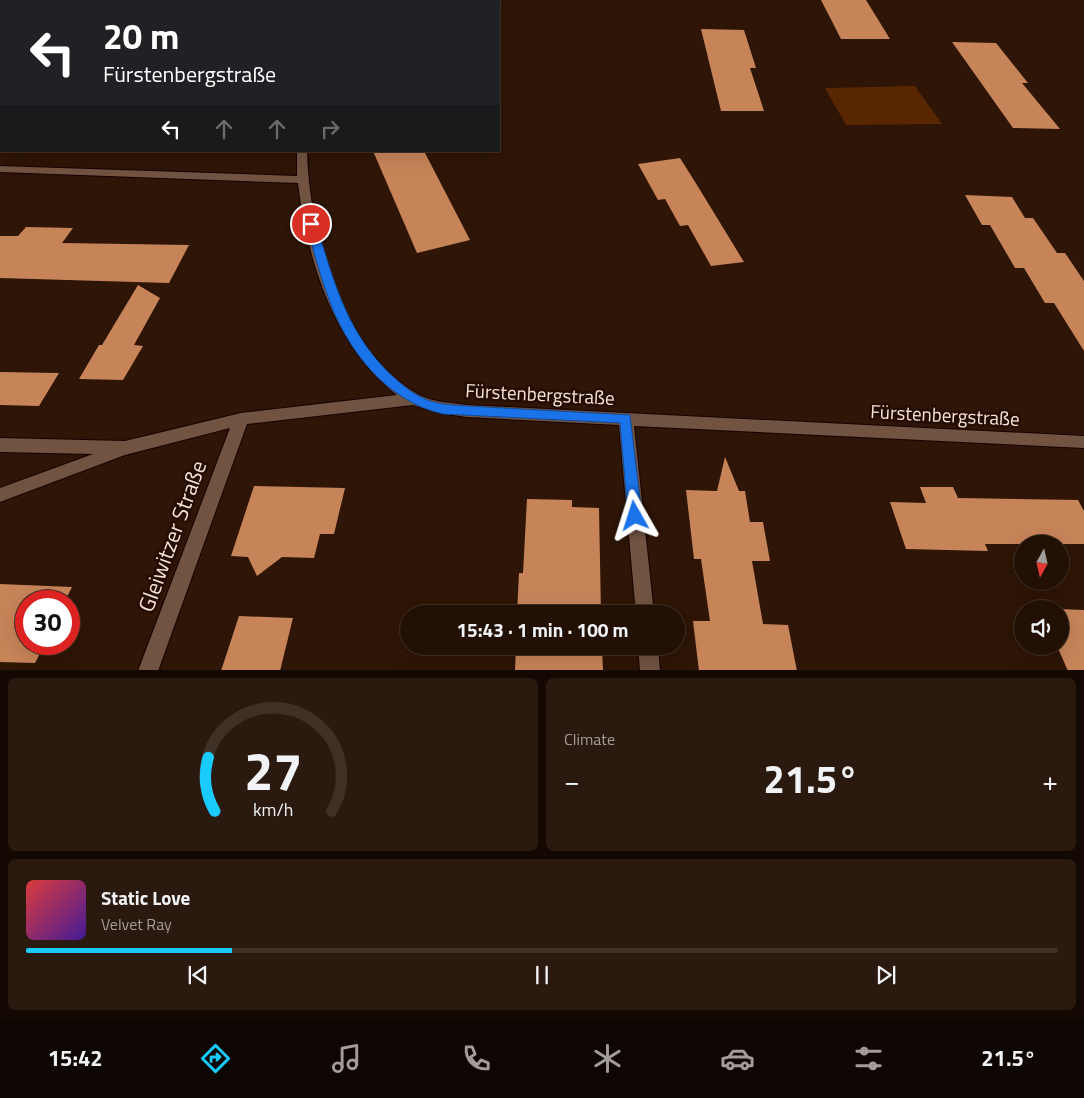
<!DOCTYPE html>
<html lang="en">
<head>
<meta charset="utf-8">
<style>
  body { margin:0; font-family:"Titillium Web",sans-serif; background:#2a190e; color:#f1f3f6; height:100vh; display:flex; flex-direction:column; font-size:19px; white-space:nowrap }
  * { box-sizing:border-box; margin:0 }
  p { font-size:16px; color:#a29d9a }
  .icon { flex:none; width:28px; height:28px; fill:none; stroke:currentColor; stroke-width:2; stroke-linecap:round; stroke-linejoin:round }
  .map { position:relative; height:670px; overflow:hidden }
  .panel { display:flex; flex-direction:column; gap:8px; padding:8px; background:#130902; flex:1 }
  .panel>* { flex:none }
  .banner { position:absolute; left:0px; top:0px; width:500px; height:152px; box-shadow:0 5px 20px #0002,0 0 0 1px #3f3026; background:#202124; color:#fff; overflow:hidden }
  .needle { width:32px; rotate:188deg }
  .tools { position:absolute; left:1014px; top:535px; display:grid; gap:10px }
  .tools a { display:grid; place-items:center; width:55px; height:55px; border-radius:50%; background:#221004; box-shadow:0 5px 20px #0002,0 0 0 1px #3f3026; font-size:25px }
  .speed { position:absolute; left:15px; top:590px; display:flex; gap:10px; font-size:25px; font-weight:700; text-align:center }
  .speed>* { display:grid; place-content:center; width:65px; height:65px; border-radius:50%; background:#221004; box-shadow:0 5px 20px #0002,0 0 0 1px #3f3026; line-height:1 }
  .speed .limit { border:8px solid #d22; background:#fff; color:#111 }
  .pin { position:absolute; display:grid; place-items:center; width:42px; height:42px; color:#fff; margin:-21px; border:2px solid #fff; border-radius:50%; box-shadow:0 1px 5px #0007 }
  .me { position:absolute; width:55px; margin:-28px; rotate:354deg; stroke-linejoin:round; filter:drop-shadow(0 0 4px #0008) }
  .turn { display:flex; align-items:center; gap:18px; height:105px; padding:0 20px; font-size:22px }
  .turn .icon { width:65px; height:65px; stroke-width:2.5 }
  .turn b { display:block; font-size:35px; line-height:42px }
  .lanes { display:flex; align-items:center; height:48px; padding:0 20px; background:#0003; justify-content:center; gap:25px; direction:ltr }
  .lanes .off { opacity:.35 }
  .big { font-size:38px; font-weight:700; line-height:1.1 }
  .panel .tile { flex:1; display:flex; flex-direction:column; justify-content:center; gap:8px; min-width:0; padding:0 18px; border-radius:8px; background:#2a190e }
  .panel .dial { align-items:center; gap:0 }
  .dial svg { height:130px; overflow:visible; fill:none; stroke:#3f3026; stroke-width:7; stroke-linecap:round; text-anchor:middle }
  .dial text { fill:#f1f3f6; stroke:none }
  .song { display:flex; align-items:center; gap:15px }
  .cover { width:60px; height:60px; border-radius:8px; background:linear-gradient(135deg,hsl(0 70% 55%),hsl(260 70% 35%)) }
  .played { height:5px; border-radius:2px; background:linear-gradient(90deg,#19cafc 20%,#3f3026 20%) }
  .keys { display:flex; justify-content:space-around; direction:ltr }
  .heat { display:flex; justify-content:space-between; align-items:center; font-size:28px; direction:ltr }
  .panel .tiles { flex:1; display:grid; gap:8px; grid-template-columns:1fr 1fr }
  .tile:last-child { grid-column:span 2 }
  .trip { position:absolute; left:400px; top:605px; width:285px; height:50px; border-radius:25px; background:#221004; box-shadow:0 5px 20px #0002,0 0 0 1px #3f3026; font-weight:700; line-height:50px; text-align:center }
  .dock { display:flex; height:80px; justify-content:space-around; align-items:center; background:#0e0602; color:#a29d9a }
  .dock .icon { width:35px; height:35px }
  .dock .on { color:#19cafc }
  .dock b { font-size:22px; color:#f1f3f6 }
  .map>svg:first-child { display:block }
  .green { fill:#582600 }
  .building { fill:#c88459 }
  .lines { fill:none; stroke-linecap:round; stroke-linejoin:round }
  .minor-casing { stroke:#150200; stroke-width:2 }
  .minor { fill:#715341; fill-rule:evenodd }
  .route { fill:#1a73e8; stroke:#114b97 }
  .labels { text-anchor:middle; stroke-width:5; stroke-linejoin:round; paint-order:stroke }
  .street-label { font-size:19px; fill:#f5e3d9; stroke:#240c00 }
  .near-street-label { font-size:22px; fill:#f5e3d9; stroke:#240c00 }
</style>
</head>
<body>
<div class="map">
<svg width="1084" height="671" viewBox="0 0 1084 671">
  <rect width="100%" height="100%" fill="#2e1505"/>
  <!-- green -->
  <g class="green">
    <path d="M0,0H191L1,1L0,34Z"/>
    <path d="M915,86L942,124L846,125L825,88Z"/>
  </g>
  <!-- building -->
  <g class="building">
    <path d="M821,0H866L890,39H841Z"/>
    <path d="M701,29L744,30L756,68H750L764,111H721Z"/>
    <path d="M952,42L996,43L1028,83H1022L1060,129L1013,128Z"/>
    <path d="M373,151H424L470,240L417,253Z"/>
    <path d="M680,158L697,185L744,262L711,266L688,225L680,226L665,199L658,200L638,164Z"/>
    <path d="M965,195L1012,197L1025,218H1033L1057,253H1065L1084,281V351L1054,303H1045L1024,268H1015L990,225H982Z"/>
    <path d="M26,227L73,228L62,243L189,245L169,283L0,278V236H18Z"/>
    <path d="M138,285L160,298L134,345L143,346L123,380L79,379L99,345H102Z"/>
    <path d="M0,372L59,373L39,406L0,405Z"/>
    <path d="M725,457L739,491H745L750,522H763L770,561H752L763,624L788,625L797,671H699L693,621H710L701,559H694L686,490L717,491Z"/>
    <path d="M254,486L345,488L334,534H320L314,558L282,557L257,576L248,557L231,556Z"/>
    <path d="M920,487H953L958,498L1078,500L1084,511V544H985L988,551L906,549L890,502L926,503Z"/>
    <path d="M527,499L572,500V507L599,508L601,614H517L519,573H523Z"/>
    <path d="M0,584L72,587L65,601H26V644H45L35,663L0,662Z"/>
    <path d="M1060,609L1084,610V671H1068L1057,646H1060Z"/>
    <path d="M239,616L293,618L280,671H221Z"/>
    <path d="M516,646H602L603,671H515Z"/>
  </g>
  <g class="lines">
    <defs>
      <g id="minor">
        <path d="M389,0H397L398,1H390Z"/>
        <path d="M297,151H307C309,233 342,351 419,395C433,402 451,403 467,405L1084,436V448L634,426L654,614H636L619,425L467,417L440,413L413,405L247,424L158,671H138L230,428L125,455L0,502V488L93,454L0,452V438L125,441L241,413L397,395C334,346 307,260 298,183L0,172V166L297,176Z"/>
        <path d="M638,646H658L660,671H640Z"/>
      </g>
    </defs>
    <!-- minor casing -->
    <use href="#minor" class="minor-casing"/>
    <!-- minor -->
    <use href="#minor" class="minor"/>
  </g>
  <!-- route -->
  <path class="route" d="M308,221H315L316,224C333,278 345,328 386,370C398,382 413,395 430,401C442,405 455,405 467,406L630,415L642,516L640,521L635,522L630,521L628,516L620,423L443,414C386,401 347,350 328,297C319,273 313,248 306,224Z"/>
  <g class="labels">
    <!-- street labels -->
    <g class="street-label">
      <text transform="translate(540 394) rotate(3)" y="7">Fürstenbergstraße</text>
      <text transform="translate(945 415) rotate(3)" y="7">Fürstenbergstraße</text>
    </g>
    <!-- near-street labels -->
    <g class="near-street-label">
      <text transform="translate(172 536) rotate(-70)" y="8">Gleiwitzer Straße</text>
    </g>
  </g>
</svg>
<div class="tools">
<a><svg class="needle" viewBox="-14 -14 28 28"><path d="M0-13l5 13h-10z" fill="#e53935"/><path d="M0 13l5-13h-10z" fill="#a29d9a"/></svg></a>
<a><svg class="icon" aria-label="sound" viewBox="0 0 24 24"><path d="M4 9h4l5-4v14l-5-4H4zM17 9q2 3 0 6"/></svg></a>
</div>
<div class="speed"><div class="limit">30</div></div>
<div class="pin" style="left:311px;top:224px;background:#d93025"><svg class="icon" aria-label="arrive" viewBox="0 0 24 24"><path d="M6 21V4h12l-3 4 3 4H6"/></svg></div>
<svg class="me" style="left:635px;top:516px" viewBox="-20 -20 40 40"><path d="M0-17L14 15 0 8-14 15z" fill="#1a73e8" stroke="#fff" stroke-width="4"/></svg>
<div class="trip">15:43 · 1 min · 100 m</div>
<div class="banner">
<div class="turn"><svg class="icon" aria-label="left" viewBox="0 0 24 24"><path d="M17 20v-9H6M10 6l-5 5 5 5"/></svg><div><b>20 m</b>Fürstenbergstraße</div></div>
<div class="lanes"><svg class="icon" aria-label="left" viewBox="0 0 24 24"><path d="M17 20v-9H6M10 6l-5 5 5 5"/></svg><svg class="icon off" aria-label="ahead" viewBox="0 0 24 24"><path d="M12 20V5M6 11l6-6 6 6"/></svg><svg class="icon off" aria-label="ahead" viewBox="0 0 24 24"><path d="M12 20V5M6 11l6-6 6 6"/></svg><svg class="icon off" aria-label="right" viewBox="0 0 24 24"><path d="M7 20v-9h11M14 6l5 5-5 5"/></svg></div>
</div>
</div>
<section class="panel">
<div class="tiles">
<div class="tile dial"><svg viewBox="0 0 100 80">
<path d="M14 69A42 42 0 1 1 86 69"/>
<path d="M14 69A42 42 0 0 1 10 36" stroke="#19cafc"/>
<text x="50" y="56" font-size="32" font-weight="700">27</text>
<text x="50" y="72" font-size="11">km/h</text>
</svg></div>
<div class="tile"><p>Climate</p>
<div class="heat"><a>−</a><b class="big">21.5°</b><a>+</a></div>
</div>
<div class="tile">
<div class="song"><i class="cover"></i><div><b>Static Love</b><p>Velvet Ray</p></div></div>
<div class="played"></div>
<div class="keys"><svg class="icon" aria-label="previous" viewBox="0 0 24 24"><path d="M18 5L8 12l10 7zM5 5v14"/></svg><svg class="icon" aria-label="pause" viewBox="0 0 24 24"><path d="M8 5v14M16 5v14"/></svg><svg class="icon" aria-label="next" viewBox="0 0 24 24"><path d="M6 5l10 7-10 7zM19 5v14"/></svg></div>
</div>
</div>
</section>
<nav class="dock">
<b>15:42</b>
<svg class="icon on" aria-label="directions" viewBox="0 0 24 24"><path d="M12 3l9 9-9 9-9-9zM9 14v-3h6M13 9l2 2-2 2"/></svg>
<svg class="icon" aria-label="music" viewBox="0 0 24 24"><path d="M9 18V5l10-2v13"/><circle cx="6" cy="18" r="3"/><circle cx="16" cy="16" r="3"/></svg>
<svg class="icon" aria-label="phone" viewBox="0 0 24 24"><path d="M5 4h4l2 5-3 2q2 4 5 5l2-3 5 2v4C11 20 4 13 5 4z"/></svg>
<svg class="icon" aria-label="climate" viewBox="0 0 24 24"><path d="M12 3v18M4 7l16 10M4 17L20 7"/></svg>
<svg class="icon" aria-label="car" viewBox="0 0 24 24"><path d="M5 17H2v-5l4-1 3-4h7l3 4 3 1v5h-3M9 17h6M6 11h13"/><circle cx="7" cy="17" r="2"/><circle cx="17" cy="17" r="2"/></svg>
<svg class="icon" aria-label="filters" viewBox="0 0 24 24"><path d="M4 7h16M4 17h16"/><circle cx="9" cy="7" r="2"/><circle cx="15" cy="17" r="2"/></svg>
<b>21.5°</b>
</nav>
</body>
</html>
